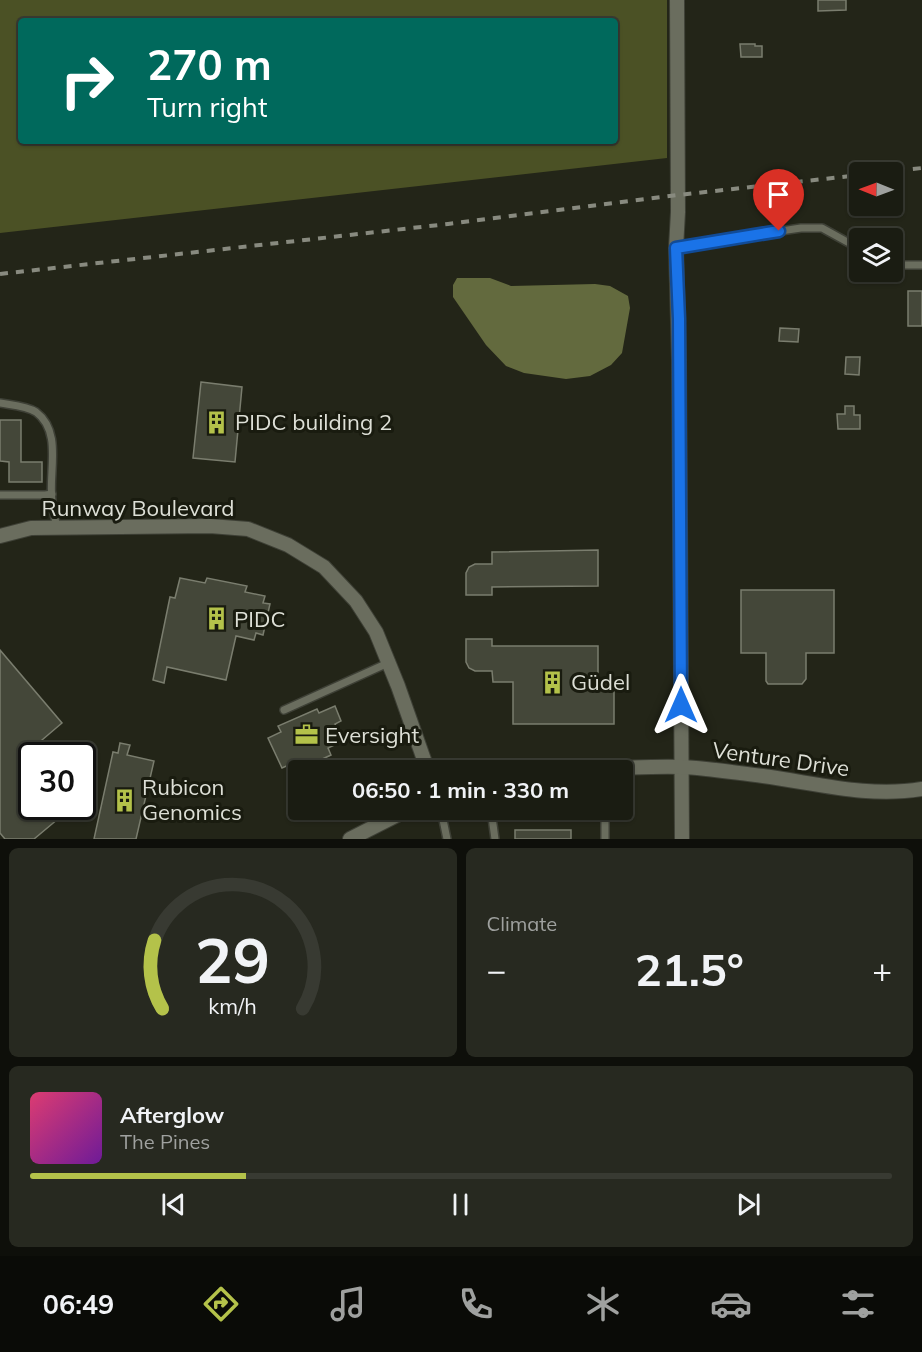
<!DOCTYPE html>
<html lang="en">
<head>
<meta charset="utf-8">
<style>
  body { margin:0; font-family:Mulish,sans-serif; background:#272920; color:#f1f3f6; height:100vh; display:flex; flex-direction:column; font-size:22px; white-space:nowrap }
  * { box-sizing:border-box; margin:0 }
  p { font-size:20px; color:#9fa19f }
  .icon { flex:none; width:33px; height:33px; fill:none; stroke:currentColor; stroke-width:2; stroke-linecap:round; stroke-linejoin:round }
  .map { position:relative; height:839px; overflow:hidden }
  .panel { display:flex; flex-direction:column; gap:9px; padding:9px; background:#0e0f0a; flex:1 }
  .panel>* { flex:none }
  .guide { position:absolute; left:18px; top:18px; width:600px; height:126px; border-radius:6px; box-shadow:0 2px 4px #0004,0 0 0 2px #383a32; background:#00695c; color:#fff; overflow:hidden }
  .needle { width:39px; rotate:271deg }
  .fabs { position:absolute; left:849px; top:162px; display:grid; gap:12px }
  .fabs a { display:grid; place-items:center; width:54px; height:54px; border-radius:6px; background:#1a1c12; box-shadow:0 2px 4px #0004,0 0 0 2px #383a32; font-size:30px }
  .speed { position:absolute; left:18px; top:742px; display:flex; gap:12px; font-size:30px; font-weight:700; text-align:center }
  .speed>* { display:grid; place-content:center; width:78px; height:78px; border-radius:50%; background:#1a1c12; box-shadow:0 2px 4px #0004,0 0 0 2px #383a32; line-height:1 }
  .speed .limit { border:3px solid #111; border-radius:9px; background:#fff; color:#111 }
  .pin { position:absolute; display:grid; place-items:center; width:51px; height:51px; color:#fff; margin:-62px -26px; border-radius:50% 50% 50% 0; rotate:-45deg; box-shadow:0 0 6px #0007 }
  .pin .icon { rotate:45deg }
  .me { position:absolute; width:66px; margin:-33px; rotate:0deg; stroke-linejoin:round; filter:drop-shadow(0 0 4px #0008) }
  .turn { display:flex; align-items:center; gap:21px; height:126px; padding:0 30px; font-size:27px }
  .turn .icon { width:78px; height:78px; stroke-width:2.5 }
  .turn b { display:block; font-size:42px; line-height:51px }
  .big { font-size:45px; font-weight:700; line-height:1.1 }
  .panel .card { flex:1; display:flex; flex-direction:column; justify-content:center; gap:9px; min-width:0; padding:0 21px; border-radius:9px; background:#272920 }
  .panel .dial { align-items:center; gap:0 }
  .dial svg { height:156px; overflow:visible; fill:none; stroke:#383a32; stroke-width:7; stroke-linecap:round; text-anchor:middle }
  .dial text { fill:#f1f3f6; stroke:none }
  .song { display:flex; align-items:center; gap:18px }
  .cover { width:72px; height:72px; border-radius:9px; background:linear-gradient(135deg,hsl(340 70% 55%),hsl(280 70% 35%)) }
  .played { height:6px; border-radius:3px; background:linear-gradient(90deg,#b4c24a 25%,#383a32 25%) }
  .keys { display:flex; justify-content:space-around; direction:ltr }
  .heat { display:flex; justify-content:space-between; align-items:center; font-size:33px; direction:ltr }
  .panel .tiles { flex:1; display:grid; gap:9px; grid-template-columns:1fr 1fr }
  .card:last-child { grid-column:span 2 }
  .trip { position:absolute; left:288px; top:760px; width:345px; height:60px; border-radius:6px; background:#1a1c12; box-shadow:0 2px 4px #0004,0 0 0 2px #383a32; font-weight:700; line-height:60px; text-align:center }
  .tabs { display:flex; height:96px; justify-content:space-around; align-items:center; background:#0a0b07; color:#9fa19f }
  .tabs .icon { width:42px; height:42px }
  .tabs .active { color:#b4c24a }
  .tabs b { font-size:27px; color:#f1f3f6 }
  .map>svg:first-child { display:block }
  .forest { fill:#4b5125; fill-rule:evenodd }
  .water { fill:#636a3e }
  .building { fill:#444739; stroke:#7a7d6e; stroke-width:1.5 }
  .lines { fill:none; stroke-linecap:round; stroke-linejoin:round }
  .service-casing { stroke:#3e4036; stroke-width:10 }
  .minor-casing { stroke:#3e4036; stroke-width:16 }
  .service { stroke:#6a6d5e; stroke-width:7 }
  .minor { stroke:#6a6d5e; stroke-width:14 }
  .rail { stroke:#888a7f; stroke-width:4; stroke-dasharray:8 8; stroke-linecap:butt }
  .route-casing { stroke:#114b97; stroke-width:15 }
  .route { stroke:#1a73e8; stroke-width:10 }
  .labels { text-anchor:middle; stroke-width:6; stroke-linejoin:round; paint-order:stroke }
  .poi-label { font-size:22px; fill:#dddfd6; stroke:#191b0f; text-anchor:start }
  .street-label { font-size:22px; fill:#dddfd6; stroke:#191b0f }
</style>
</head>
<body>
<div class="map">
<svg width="922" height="839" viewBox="0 0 922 839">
  <rect width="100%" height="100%" fill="#232518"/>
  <!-- forest -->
  <path class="forest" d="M0,0H667V158L0,233ZM21,21H615V141H21Z"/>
  <!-- water -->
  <path class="water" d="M457,278H490L511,286L595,284L610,286L628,296L630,308L622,353L611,365L590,376L566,379L524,373L506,366L486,345L453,297V285Z"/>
  <!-- building -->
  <g class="building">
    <path d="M818,0H846V10L818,11Z"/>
    <path d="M740,44H755V46H762V57H741Z"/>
    <rect x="908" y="291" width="14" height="35"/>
    <path d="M780,328L799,329L798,342L779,341Z"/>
    <path d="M846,357H860L859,375L845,374Z"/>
    <path d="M201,382L242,387L235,462L193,458Z"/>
    <path d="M845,406H854V415H860V429H838L837,414H845Z"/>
    <path d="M0,420H21V462H42V482H9V462L0,461Z"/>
    <path d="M598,550V586L492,587V595H466V573L469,567L475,564H492V552Z"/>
    <path d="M180,578L205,583L207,578L247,586L245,592L265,596L263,603L270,604L263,635L256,633L254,640L236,636L226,680L167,667L164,683L153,680L170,597L175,598Z"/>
    <path d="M741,590H834V653H806V679L802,684H768L766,681V653H741Z"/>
    <path d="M466,639H492V646H598V681H614V724H513V682H493L492,671H475L469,668L466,662Z"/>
    <path d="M0,650L62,723L22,757L32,769V807H49L58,819L34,839H5L0,833Z"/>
    <path d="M335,706L341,721L335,724L343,741L328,748L331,755L318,761L317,759L303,765L300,760L282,768L268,738L281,732L278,726L317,709L319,713Z"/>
    <path d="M120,743L130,745L127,755L154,761L136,839H94L113,752L118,753Z"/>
    <rect x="515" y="830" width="56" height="9"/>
  </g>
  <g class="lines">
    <defs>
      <g id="service">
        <path d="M676,248L733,238L801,228H822L860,249"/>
        <path d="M892,265H922"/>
        <path d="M0,403C11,405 27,406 36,412C63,432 48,473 52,501C53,510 55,519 57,528"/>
        <path d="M0,495H45L52,494"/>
        <path d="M284,710L388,663"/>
        <path d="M441,810L447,839"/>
        <path d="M491,810L495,839"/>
        <path d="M605,810V839"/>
      </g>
      <g id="minor">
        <path d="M677,0L678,212L676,248L679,360L682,839"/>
        <path d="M0,536L31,528L210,526L248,529L288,545L324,567L356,601L376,632L398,686L428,771"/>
        <path d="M562,771C601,769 641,766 681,767C708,768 736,773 763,776C816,783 868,798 922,789"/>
        <path d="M350,839L407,810"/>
      </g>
    </defs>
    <!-- service casing -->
    <use href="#service" class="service-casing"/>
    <!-- minor casing -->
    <use href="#minor" class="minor-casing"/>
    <!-- service -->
    <use href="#service" class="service"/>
    <!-- minor -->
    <use href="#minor" class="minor"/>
    <!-- rail -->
    <g class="rail">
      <path d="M881,172L922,168"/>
      <path d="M0,274L448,224L678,195L860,175"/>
    </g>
  </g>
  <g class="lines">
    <defs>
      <path id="route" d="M681,705L679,319L676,248L779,231"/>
    </defs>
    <!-- route casing -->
    <use href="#route" class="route-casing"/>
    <!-- route -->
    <use href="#route" class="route"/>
  </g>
  <!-- icons -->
  <defs>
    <symbol id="building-bare" viewBox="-9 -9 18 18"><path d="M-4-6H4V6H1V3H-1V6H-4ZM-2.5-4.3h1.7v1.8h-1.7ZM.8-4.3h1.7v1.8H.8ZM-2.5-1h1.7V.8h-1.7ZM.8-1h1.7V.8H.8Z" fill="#b4c24a" stroke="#191b0f" stroke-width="2.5" paint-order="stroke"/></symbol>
    <symbol id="office-bare" viewBox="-9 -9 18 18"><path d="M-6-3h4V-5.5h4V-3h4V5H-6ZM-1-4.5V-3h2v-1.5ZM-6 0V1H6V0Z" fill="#b4c24a" stroke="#191b0f" stroke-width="2.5" paint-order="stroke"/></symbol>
  </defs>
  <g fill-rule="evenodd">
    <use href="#building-bare" x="200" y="406" width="33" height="33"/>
    <use href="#building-bare" x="200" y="602" width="33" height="33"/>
    <use href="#building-bare" x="536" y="666" width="33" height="33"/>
    <use href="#office-bare" x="290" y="718" width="33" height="33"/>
    <use href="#building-bare" x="108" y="784" width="33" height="33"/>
  </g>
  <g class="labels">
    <!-- poi labels -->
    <g class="poi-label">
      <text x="235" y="430">PIDC building 2</text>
      <text x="234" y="627">PIDC</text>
      <text x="571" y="690">Güdel</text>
      <text x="325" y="743">Eversight</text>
      <text x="142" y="795">Rubicon<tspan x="142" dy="25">Genomics</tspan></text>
    </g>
    <!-- street labels -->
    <g class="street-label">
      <text x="138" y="516">Runway Boulevard</text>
      <text transform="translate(781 759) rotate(8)" y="8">Venture Drive</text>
    </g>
  </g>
</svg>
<div class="fabs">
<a><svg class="needle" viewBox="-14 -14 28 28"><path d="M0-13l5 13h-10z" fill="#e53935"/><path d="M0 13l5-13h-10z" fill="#9fa19f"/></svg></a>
<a><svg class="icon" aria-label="layers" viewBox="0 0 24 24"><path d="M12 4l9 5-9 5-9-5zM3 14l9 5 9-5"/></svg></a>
</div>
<div class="speed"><div class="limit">30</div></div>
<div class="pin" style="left:779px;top:231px;background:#d93025"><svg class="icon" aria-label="arrive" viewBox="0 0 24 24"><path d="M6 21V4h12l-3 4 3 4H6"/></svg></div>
<svg class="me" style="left:681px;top:705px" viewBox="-20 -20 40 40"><path d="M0-17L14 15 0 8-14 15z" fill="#1a73e8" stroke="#fff" stroke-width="4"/></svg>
<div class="trip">06:50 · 1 min · 330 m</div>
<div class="guide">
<div class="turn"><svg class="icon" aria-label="right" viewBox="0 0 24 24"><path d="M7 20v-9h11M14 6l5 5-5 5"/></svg><div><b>270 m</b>Turn right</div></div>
</div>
</div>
<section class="panel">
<div class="tiles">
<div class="card dial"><svg viewBox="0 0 100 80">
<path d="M14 69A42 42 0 1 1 86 69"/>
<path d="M14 69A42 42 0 0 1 10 34" stroke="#b4c24a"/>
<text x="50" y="56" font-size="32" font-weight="700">29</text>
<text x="50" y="72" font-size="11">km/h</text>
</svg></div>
<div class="card"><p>Climate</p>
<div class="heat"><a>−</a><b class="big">21.5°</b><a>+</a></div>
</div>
<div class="card">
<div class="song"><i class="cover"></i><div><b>Afterglow</b><p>The Pines</p></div></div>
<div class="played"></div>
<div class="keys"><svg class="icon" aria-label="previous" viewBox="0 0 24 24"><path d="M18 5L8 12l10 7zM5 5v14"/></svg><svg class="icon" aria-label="pause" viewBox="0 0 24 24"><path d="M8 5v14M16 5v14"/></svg><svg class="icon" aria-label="next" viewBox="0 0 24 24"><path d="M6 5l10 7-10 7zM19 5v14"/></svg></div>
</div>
</div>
</section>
<nav class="tabs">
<b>06:49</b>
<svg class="icon active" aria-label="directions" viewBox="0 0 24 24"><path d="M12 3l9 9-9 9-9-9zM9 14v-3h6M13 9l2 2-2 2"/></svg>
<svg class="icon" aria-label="music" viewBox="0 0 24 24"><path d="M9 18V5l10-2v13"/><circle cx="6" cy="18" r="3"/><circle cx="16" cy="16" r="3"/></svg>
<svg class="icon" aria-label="phone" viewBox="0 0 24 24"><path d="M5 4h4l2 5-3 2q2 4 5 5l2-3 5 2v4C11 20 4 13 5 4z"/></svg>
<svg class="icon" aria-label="climate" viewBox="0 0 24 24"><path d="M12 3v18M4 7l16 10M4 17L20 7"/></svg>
<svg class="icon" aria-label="car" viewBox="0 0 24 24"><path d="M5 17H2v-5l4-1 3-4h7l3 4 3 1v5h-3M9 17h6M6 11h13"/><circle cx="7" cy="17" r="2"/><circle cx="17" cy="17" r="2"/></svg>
<svg class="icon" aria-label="filters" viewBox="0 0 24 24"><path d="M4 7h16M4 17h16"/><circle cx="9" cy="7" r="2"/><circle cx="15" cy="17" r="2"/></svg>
</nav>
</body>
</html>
